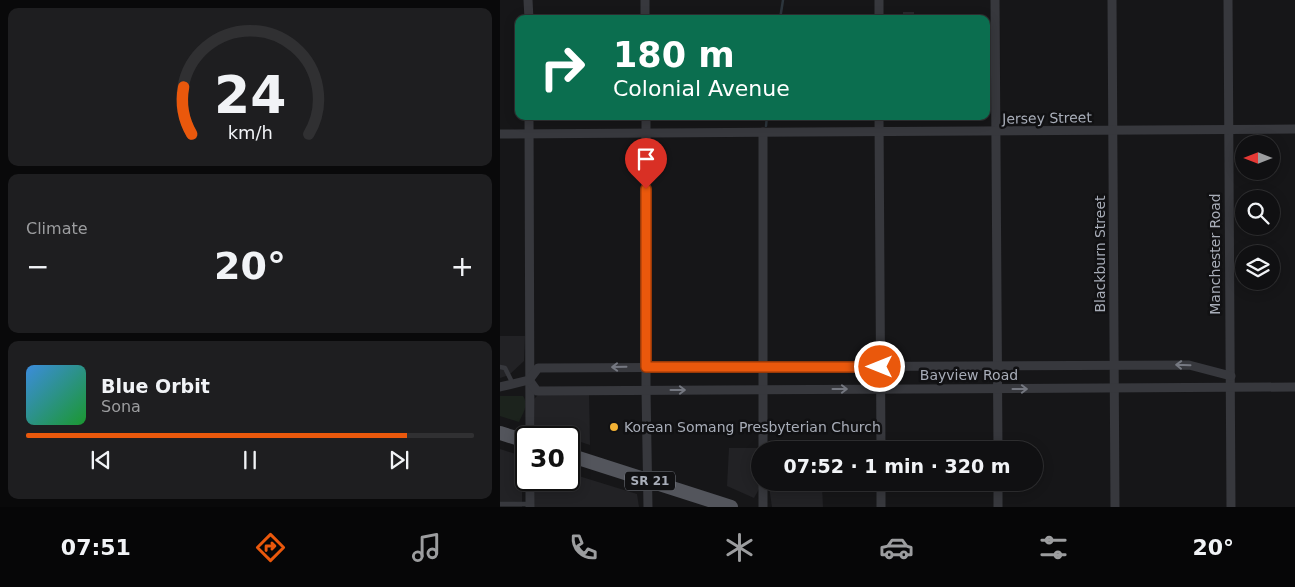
<!DOCTYPE html>
<html lang="en">
<head>
<meta charset="utf-8">
<style>
  body { margin:0; font-family:"DejaVu Sans",sans-serif; background:#1e1e20; color:#f1f3f6; height:100vh; display:flex; flex-direction:column; font-size:19px; white-space:nowrap }
  * { box-sizing:border-box; margin:0 }
  p { font-size:16px; color:#9c9d9f }
  .icon { flex:none; width:28px; height:28px; fill:none; stroke:currentColor; stroke-width:2; stroke-linecap:round; stroke-linejoin:round }
  .map { position:relative; flex:1; overflow:hidden }
  .drawer { display:flex; flex-direction:column; gap:8px; padding:8px; background:#09090a; width:500px }
  .drawer>* { flex:none }
  .guide { position:absolute; left:15px; top:15px; width:475px; height:105px; border-radius:10px; box-shadow:0 2px 12px #0003,0 0 0 1px #303032; background:#0b6e4f; color:#fff; overflow:hidden }
  .needle { width:32px; rotate:270deg }
  .tools { position:absolute; left:735px; top:135px; display:grid; gap:10px }
  .tools a { display:grid; place-items:center; width:45px; height:45px; border-radius:50%; background:#101012; box-shadow:0 2px 12px #0003,0 0 0 1px #303032; font-size:25px }
  .speed { position:absolute; left:15px; top:426px; display:flex; gap:10px; font-size:25px; font-weight:700; text-align:center }
  .speed>* { display:grid; place-content:center; width:65px; height:65px; border-radius:50%; background:#101012; box-shadow:0 2px 12px #0003,0 0 0 1px #303032; line-height:1 }
  .speed .limit { border:2px solid #111; border-radius:8px; background:#fff; color:#111 }
  .pin { position:absolute; display:grid; place-items:center; width:42px; height:42px; color:#fff; margin:-51px -21px; border-radius:50% 50% 50% 0; rotate:-45deg; box-shadow:0 0 5px #0007 }
  .pin .icon { rotate:45deg }
  .me { position:absolute; width:55px; margin:-28px; rotate:270deg; stroke-linejoin:round; filter:drop-shadow(0 0 4px #0008) }
  .turn { display:flex; align-items:center; gap:18px; height:105px; padding:0 15px; font-size:22px }
  .turn .icon { width:65px; height:65px; stroke-width:2.5 }
  .turn b { display:block; font-size:35px; line-height:42px }
  .big { font-size:38px; font-weight:600; line-height:1.1 }
  .drawer .card { flex:1; display:flex; flex-direction:column; justify-content:center; gap:8px; min-width:0; padding:0 18px; border-radius:10px; background:#1e1e20 }
  .drawer .dial { align-items:center; gap:0 }
  .dial svg { height:130px; overflow:visible; fill:none; stroke:#303032; stroke-width:7; stroke-linecap:round; text-anchor:middle }
  .dial text { fill:#f1f3f6; stroke:none }
  .song { display:flex; align-items:center; gap:15px }
  .cover { width:60px; height:60px; border-radius:8px; background:linear-gradient(135deg,hsl(210 70% 55%),hsl(130 70% 35%)) }
  .played { height:5px; border-radius:2px; background:linear-gradient(90deg,#ea580c 85%,#303032 85%) }
  .keys { display:flex; justify-content:space-around; direction:ltr }
  .heat { display:flex; justify-content:space-between; align-items:center; font-size:28px; direction:ltr }
  .trip { position:absolute; left:251px; top:441px; width:292px; height:50px; border-radius:25px; background:#101012; box-shadow:0 2px 12px #0003,0 0 0 1px #303032; font-weight:600; line-height:50px; text-align:center }
  .tabs { display:flex; height:80px; justify-content:space-around; align-items:center; background:#060607; color:#9c9d9f }
  .tabs .icon { width:35px; height:35px }
  .tabs .current { color:#ea580c }
  .tabs b { font-size:22px; color:#f1f3f6 }
  main { display:flex; flex:1; min-height:0 }
  .map>svg:first-child { display:block }
  .built { fill:#222225 }
  .green { fill:#1c231d }
  .lines { fill:none; stroke-linecap:round; stroke-linejoin:round }
  .stream { stroke:#2c353c; stroke-width:2.5 }
  .building { fill:#29292c }
  .service { stroke:#37383d; stroke-width:4.5 }
  .minor { stroke:#37383d; stroke-width:9 }
  .primary { stroke:#53555c; stroke-width:14 }
  .oneway { stroke:#757881 }
  .route-casing { stroke:#983908; stroke-width:12 }
  .route { stroke:#ea580c; stroke-width:9 }
  .poi-dot { fill:#f2b134; stroke:#111113; stroke-width:2 }
  .labels { text-anchor:middle; stroke-width:5; stroke-linejoin:round; paint-order:stroke }
  .shield { fill:#111113; stroke:#7b7e86; stroke-width:1 }
  .shield-label { font-size:12px; font-weight:bold; fill:#a8adb8 }
  .street-label { font-size:14px; fill:#a8adb8; stroke:#111113 }
  .poi-label { font-size:14px; fill:#a8adb8; stroke:#111113; text-anchor:start }
</style>
</head>
<body>
<main>
<section class="drawer">
<div class="card dial"><svg viewBox="0 0 100 80">
<path d="M14 69A42 42 0 1 1 86 69"/>
<path d="M14 69A42 42 0 0 1 9 40" stroke="#ea580c"/>
<text x="50" y="56" font-size="32" font-weight="700">24</text>
<text x="50" y="72" font-size="11">km/h</text>
</svg></div>
<div class="card"><p>Climate</p>
<div class="heat"><a>−</a><b class="big">20°</b><a>+</a></div>
</div>
<div class="card">
<div class="song"><i class="cover"></i><div><b>Blue Orbit</b><p>Sona</p></div></div>
<div class="played"></div>
<div class="keys"><svg class="icon" aria-label="previous" viewBox="0 0 24 24"><path d="M18 5L8 12l10 7zM5 5v14"/></svg><svg class="icon" aria-label="pause" viewBox="0 0 24 24"><path d="M8 5v14M16 5v14"/></svg><svg class="icon" aria-label="next" viewBox="0 0 24 24"><path d="M6 5l10 7-10 7zM19 5v14"/></svg></div>
</div>
</section>
<div class="map">
<svg width="795" height="507" viewBox="0 0 795 507">
  <rect width="100%" height="100%" fill="#161618"/>
  <!-- built -->
  <g class="built">
    <path d="M0,336H25L24,361L9,375L0,378Z"/>
    <path d="M89,394L90,445L35,427L34,399L38,395Z"/>
    <path d="M229,448H260L259,489L254,498L227,486Z"/>
    <path d="M0,449L19,455L22,460V507H0Z"/>
    <path d="M69,473L137,494L139,507H34L35,480H69Z"/>
    <path d="M269,486H322L323,507H272Z"/>
  </g>
  <!-- green -->
  <path class="green" d="M0,396H23C29,405 23,413 19,422L0,416Z"/>
  <g class="lines">
    <!-- stream -->
    <g class="stream">
      <path d="M280,19L283,0"/>
      <path d="M266,126L267,116"/>
    </g>
  </g>
  <!-- building -->
  <rect class="building" x="403" y="12" width="11" height="7"/>
  <g class="lines">
    <!-- service -->
    <g class="service">
      <path d="M0,367L5,368L13,384"/>
      <path d="M0,504H30"/>
    </g>
    <!-- minor -->
    <g class="minor">
      <path d="M28,0L29,19"/>
      <path d="M145,0V19"/>
      <path d="M379,0V19"/>
      <path d="M495,0L498,450"/>
      <path d="M612,0L615,507"/>
      <path d="M728,0L731,507"/>
      <path d="M29,116L30,438"/>
      <path d="M146,116V390L148,507"/>
      <path d="M379,116L381,450"/>
      <path d="M263,132V450"/>
      <path d="M0,134L795,129"/>
      <path d="M29,380L37,391L795,387"/>
      <path d="M0,387L29,380L38,368L689,365L731,376"/>
      <path d="M263,482V507"/>
      <path d="M381,482V507"/>
      <path d="M498,482V507"/>
      <path d="M30,507V480"/>
    </g>
    <!-- primary -->
    <g class="primary">
      <path d="M0,433L26,441"/>
      <path d="M69,455L231,507"/>
    </g>
  </g>
  <!-- one-way arrows -->
  <defs><path id="oneway-shaft" d="M-6 0H5M1.5-3L5.5 0L1.5 3" fill="none" stroke-width="1.6" stroke-linecap="round" stroke-linejoin="round" transform="scale(1.25)"/></defs>
  <g class="oneway">
    <use href="#oneway-shaft" transform="translate(683 365) rotate(-178)"/>
    <use href="#oneway-shaft" transform="translate(119 367) rotate(179)"/>
    <use href="#oneway-shaft" transform="translate(340 389)"/>
    <use href="#oneway-shaft" transform="translate(520 389)"/>
    <use href="#oneway-shaft" transform="translate(178 390)"/>
  </g>
  <g class="lines">
    <defs>
      <path id="route" d="M146,189V367H380"/>
    </defs>
    <!-- route casing -->
    <use href="#route" class="route-casing"/>
    <!-- route -->
    <use href="#route" class="route"/>
  </g>
  <!-- markers -->
  <circle class="poi-dot" cx="114" cy="427" r="5"/>
  <g class="labels">
    <!-- shield labels -->
    <rect class="shield" x="125" y="471.5" width="50" height="19" rx="4"/>
    <g class="shield-label">
      <text x="150" y="485">SR 21</text>
    </g>
    <!-- street labels -->
    <g class="street-label">
      <text transform="translate(547 118) rotate(-1)" y="5">Jersey Street</text>
      <text transform="translate(600 254) rotate(-90)" y="5">Blackburn Street</text>
      <text transform="translate(715 254) rotate(-90)" y="5">Manchester Road</text>
      <text x="469" y="380">Bayview Road</text>
    </g>
    <!-- poi labels -->
    <g class="poi-label">
      <text x="124" y="432">Korean Somang Presbyterian Church</text>
    </g>
  </g>
</svg>
<div class="tools">
<a><svg class="needle" viewBox="-14 -14 28 28"><path d="M0-13l5 13h-10z" fill="#e53935"/><path d="M0 13l5-13h-10z" fill="#9c9d9f"/></svg></a>
<a><svg class="icon" aria-label="search" viewBox="0 0 24 24"><circle cx="10" cy="10" r="6"/><path d="M15 15l6 6"/></svg></a>
<a><svg class="icon" aria-label="layers" viewBox="0 0 24 24"><path d="M12 4l9 5-9 5-9-5zM3 14l9 5 9-5"/></svg></a>
</div>
<div class="speed"><div class="limit">30</div></div>
<div class="pin" style="left:146px;top:189px;background:#d93025"><svg class="icon" aria-label="arrive" viewBox="0 0 24 24"><path d="M6 21V4h12l-3 4 3 4H6"/></svg></div>
<svg class="me" style="left:380px;top:367px" viewBox="-20 -20 40 40"><circle r="17" fill="#ea580c" stroke="#fff" stroke-width="3"/><path d="M0-11L8 9 0 5-8 9z" fill="#fff"/></svg>
<div class="trip">07:52 · 1 min · 320 m</div>
<div class="guide">
<div class="turn"><svg class="icon" aria-label="right" viewBox="0 0 24 24"><path d="M7 20v-9h11M14 6l5 5-5 5"/></svg><div><b>180 m</b>Colonial Avenue</div></div>
</div>
</div>
</main>
<nav class="tabs">
<b>07:51</b>
<svg class="icon current" aria-label="directions" viewBox="0 0 24 24"><path d="M12 3l9 9-9 9-9-9zM9 14v-3h6M13 9l2 2-2 2"/></svg>
<svg class="icon" aria-label="music" viewBox="0 0 24 24"><path d="M9 18V5l10-2v13"/><circle cx="6" cy="18" r="3"/><circle cx="16" cy="16" r="3"/></svg>
<svg class="icon" aria-label="phone" viewBox="0 0 24 24"><path d="M5 4h4l2 5-3 2q2 4 5 5l2-3 5 2v4C11 20 4 13 5 4z"/></svg>
<svg class="icon" aria-label="climate" viewBox="0 0 24 24"><path d="M12 3v18M4 7l16 10M4 17L20 7"/></svg>
<svg class="icon" aria-label="car" viewBox="0 0 24 24"><path d="M5 17H2v-5l4-1 3-4h7l3 4 3 1v5h-3M9 17h6M6 11h13"/><circle cx="7" cy="17" r="2"/><circle cx="17" cy="17" r="2"/></svg>
<svg class="icon" aria-label="filters" viewBox="0 0 24 24"><path d="M4 7h16M4 17h16"/><circle cx="9" cy="7" r="2"/><circle cx="15" cy="17" r="2"/></svg>
<b>20°</b>
</nav>
</body>
</html>
